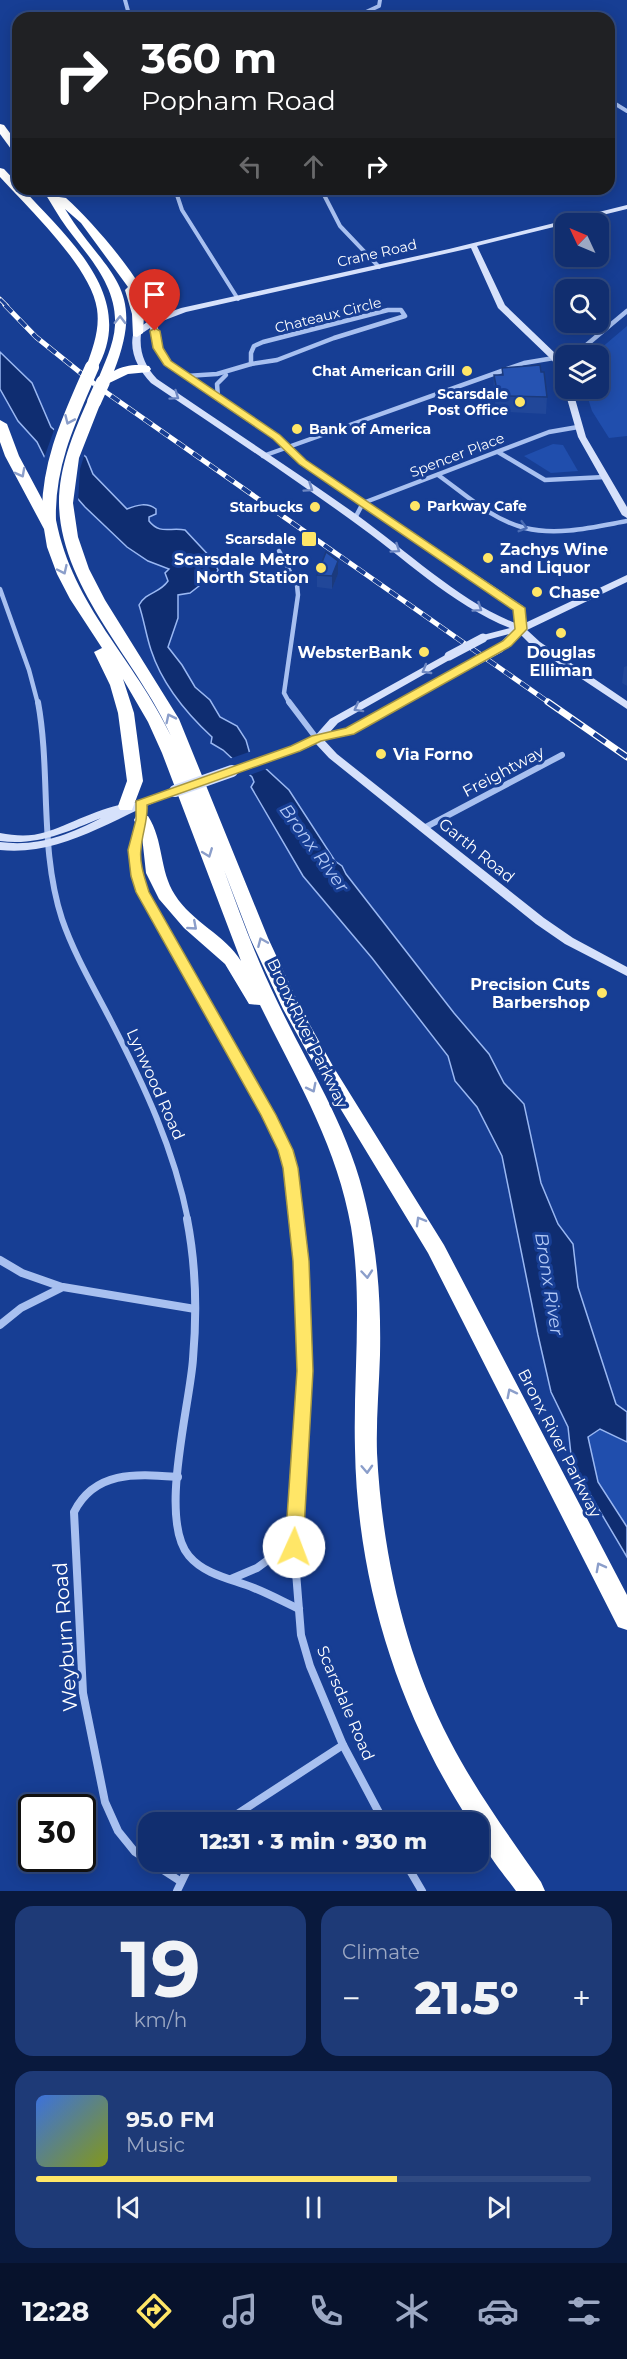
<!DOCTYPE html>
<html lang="en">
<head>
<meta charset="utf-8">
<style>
  body { margin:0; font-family:Montserrat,sans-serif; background:#1e3a77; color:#f1f3f6; height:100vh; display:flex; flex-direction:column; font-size:22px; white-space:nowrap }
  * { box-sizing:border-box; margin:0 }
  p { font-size:20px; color:#9ca8c3 }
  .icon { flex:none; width:33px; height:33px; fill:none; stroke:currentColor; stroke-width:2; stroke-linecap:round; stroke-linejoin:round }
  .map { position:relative; height:1891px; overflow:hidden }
  .details { display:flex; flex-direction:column; gap:15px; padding:15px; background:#09193d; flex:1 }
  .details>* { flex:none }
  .guide { position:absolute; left:12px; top:12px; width:603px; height:183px; border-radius:18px; box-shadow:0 3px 15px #0003,0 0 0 2px #304a82; background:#202124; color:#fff; overflow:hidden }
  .needle { width:39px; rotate:314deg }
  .controls { position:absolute; left:555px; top:213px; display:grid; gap:12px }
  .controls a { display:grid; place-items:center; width:54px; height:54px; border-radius:12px; background:#112e6f; box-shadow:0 3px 15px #0003,0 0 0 2px #304a82; font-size:30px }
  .speed { position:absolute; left:18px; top:1794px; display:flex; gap:12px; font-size:30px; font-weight:700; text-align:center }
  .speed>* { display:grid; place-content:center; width:78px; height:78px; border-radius:50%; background:#112e6f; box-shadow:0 3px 15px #0003,0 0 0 2px #304a82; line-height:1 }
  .speed .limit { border:3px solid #111; border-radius:9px; background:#fff; color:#111 }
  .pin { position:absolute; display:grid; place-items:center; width:51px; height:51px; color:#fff; margin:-62px -26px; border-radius:50% 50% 50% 0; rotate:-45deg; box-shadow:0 0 6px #0007 }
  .pin .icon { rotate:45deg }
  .me { position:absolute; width:66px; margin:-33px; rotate:2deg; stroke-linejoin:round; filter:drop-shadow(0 0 4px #0008) }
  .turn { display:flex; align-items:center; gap:21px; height:126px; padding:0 30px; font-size:27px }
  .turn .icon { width:78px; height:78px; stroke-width:2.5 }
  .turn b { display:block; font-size:42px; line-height:51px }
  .lanes { display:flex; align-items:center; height:57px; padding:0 30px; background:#0003; justify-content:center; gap:30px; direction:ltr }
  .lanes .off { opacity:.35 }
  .big { font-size:45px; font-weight:800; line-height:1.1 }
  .details .widget { flex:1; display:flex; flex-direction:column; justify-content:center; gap:9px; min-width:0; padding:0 21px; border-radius:18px; background:#1e3a77 }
  .details .dial { align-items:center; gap:0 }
  .dial b { font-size:78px; line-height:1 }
  .song { display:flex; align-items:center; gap:18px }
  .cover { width:72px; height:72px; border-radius:9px; background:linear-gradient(135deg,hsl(220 70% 55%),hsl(70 70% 35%)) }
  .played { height:6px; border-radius:3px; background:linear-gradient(90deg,#ffe667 65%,#304a82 65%) }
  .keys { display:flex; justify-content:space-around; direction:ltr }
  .heat { display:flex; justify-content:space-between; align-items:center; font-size:33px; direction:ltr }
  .details .tiles { flex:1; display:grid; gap:15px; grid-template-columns:1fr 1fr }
  .widget:last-child { grid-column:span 2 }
  .trip { position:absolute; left:138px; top:1812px; width:351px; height:60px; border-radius:18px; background:#112e6f; box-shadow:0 3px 15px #0003,0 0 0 2px #304a82; font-weight:800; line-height:60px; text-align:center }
  .menu { display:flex; height:96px; justify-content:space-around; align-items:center; background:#07122c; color:#9ca8c3 }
  .menu .icon { width:42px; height:42px }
  .menu .current { color:#ffe667 }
  .menu b { font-size:27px; color:#f1f3f6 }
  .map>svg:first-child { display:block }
  .green { fill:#204ead }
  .water { fill:#0f2d71; stroke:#9ab8f3; stroke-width:1.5 }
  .pier { fill:#173e94 }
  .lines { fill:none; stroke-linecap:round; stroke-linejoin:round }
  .street-far3 { stroke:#a8c0f0; stroke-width:4 }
  .street-far2 { stroke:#a8c0f0; stroke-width:4.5 }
  .street-far1 { stroke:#a8c0f0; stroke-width:6 }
  .street { stroke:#a8c0f0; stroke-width:8 }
  .secondary { fill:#d6e1fb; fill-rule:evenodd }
  .highway { fill:#fff; fill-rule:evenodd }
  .rail-far2-casing { stroke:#fff; stroke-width:4.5 }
  .rail-far1-casing { stroke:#fff; stroke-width:5 }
  .rail-casing { stroke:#fff; stroke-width:7 }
  .rail-far2 { stroke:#173e94; stroke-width:3; stroke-dasharray:8; stroke-linecap:butt }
  .rail-far1 { stroke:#173e94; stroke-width:4; stroke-dasharray:10; stroke-linecap:butt }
  .rail { stroke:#173e94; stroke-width:4.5; stroke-dasharray:14; stroke-linecap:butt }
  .secondary-bridge-far1 { stroke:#d6e1fb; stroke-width:9 }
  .secondary-bridge { stroke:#d6e1fb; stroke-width:12 }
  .highway-bridge { stroke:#fff; stroke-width:14 }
  .wall { fill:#214799 }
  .shaded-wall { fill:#1b3a7d }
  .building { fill:#2653b2; stroke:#1b3a7d; stroke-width:1.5 }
  .oneway { stroke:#8b9eca }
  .oneway2 { stroke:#6d87c2 }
  .oneway3 { stroke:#4a6cb4 }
  .route { fill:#ffe667; stroke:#a69643; stroke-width:1.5 }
  .poi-dot { fill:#ffe667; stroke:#173e94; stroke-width:2 }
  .labels { text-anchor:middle; stroke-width:6; stroke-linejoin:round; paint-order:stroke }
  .far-street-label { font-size:14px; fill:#fff; stroke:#173e94 }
  .far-poi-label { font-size:14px; font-weight:bold; fill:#fff; stroke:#173e94; text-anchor:end }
  .poi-label { font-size:16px; font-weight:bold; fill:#fff; stroke:#173e94; text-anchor:start }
  .street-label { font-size:16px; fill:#fff; stroke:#173e94 }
  .water-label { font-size:18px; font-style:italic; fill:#b4caf7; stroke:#173e94 }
  .near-street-label { font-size:20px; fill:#fff; stroke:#173e94 }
</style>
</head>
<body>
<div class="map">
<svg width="627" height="1891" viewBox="0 0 627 1891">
  <rect width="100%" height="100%" fill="#173e94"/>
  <!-- green -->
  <g class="green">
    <path d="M627,326V436L609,438L592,411L585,389L598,388V356L593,355Z"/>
    <path d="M553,444L563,445L578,471L551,473L524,456Z"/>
    <path d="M600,1428L627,1442V1527L598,1482L588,1437Z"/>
  </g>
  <!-- water -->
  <path class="water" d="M0,352L32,383L51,427L86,457L93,474L127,509C137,505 147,502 156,509V514L149,517V521C160,535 170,527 185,530L213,560L218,570L214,577L198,580L199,586L190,593L178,595V618L168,647L182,665L195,687L210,700L220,717L237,726L246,740L250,754L289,790L335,861L342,866L346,874L454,1013L489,1054L504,1083L524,1104L541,1183L558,1224L573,1244L578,1287L616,1404L627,1412V1442L600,1429L588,1437L598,1482L627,1527V1557L572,1464L568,1427L551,1392L538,1335L502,1156L477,1107L455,1081L448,1056L372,958L303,876L251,787L254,782L252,777L223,750L211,743L212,737C186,713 162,684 151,650C146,635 144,620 139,605C147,591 159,594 168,581L165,573L169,569L148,561L127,547L85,507L49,466L37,442L18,421L0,389Z"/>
  <!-- pier -->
  <g class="pier">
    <path d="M55,427L85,453L80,469L78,504L43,461Z"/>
    <path d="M252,751L269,768L247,776L229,759Z"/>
  </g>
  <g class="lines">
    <!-- street-far3 -->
    <g class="street-far3">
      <path d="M125,0L130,18"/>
      <path d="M330,18L366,12L379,6L380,0"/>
      <path d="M609,100L627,111"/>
      <path d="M175,189L182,210L238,299"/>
      <path d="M321,189L340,226L379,267"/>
    </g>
    <!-- street-far2 -->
    <g class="street-far2">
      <path d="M388,310H401L405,316L334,338L277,360L251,364V353L254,346L263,342Z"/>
      <path d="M568,356L584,347L627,311"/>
      <path d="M186,376L217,374L251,364"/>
      <path d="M218,397L217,384L226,375"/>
      <path d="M498,452L545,480L605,477"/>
      <path d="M263,456L524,363L566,356"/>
      <path d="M438,475C465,494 492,520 525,528C558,536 594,527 627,521"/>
      <path d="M355,518L363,503L549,432L578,427"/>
      <path d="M279,551L297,585L298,595L284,693L290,704"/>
      <path d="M0,589L29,670L38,704"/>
    </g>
    <!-- street-far1 -->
    <g class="street-far1">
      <path d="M38,702C51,773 39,849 62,919C74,954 94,988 111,1021C144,1085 174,1149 188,1220"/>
      <path d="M289,702L317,739"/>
      <path d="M141,823L135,858L143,892L269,1115L285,1150L290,1168L296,1220"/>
      <path d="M424,828L562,755"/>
    </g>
    <!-- street -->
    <g class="street">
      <path d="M187,1219C196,1265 197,1313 193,1359C190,1405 158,1520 189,1556C205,1575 232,1579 254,1588C269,1594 284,1602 299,1609"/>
      <path d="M296,1219L301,1261L305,1371L294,1547L301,1635L310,1666L343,1745L384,1822"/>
      <path d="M0,1260L22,1273L62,1287"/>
      <path d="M0,1325L21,1308L63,1287L195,1309"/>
      <path d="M178,1477C137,1474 95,1470 74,1512L83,1693L105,1802L118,1831L135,1852L180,1881"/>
      <path d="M231,1579L257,1568L294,1541"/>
      <path d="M225,1822L343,1745"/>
      <path d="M405,1862L422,1891"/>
      <path d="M177,1891L191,1862"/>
    </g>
    <!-- secondary -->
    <g class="secondary">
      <path d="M627,205V209L477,246L505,305L558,356L566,367V380L562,378L552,360L498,308L471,248L186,312L157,323L162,348L170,361L279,435L305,460L523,606L525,623L627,575V582L527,630L540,642L627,701V709L532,646L521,635L504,650L500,651L495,648L509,634L483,641L479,640V636L510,628C452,605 402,556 351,520C286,473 218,428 151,383C138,369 128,351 134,331L153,318L181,308L449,249ZM150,328L154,348L164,365L273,439L299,464L514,609L515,623C459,601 407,551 357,515C292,469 224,425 157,379C145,366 139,352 141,334Z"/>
      <path d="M565,386L566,388H572L586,437L627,507V518L622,515L578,437L564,388Z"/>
      <path d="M449,653L453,654V658L338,723L329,733L346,729L472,659L476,658L481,661L354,733L324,740L337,754L544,918L573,938L627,967V976L565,944L536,924L329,758L316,744L300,751L236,773H228L227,771L228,769L292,747L314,737L330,719Z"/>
      <path d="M175,788L181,791L179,793C119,813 66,857 0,850V842C38,847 68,835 101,818C67,832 37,846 0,841V833C16,836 30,837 46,832C65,827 113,801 129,805Z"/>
    </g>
    <!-- highway -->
    <g class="highway">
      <path d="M0,124L4,125L18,144V154L14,153L0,134Z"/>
      <path d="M0,168L4,169L18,184V189H23C67,238 139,297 96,370H88L86,367C93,348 100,329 97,309C91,267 29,209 0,177Z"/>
      <path d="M42,189H54L59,197L66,198C97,226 145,283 159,322L153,326L149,325L144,314L143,333L137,337L133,336L132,314L125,290L128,287L81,223L65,209C105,274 148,285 114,371C124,365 138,364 149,366L151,369L149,372L128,374L103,386L97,382C104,364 114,345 115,325C117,286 89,257 67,228C58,216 51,202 42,189Z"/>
      <path d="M94,398L101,402L79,458L73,503L78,537L89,569L105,600L179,719L268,938L301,1009L334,1068L444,1245L627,1595V1630L618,1627L428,1253L320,1075L283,1009L250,938L224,870C240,914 256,958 277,1001C309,1068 350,1130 366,1204C378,1254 381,1304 380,1355C379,1388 376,1420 377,1453C382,1551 404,1653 450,1741C476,1791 509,1836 541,1882L545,1891H516C502,1871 478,1847 478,1822H470C398,1712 357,1581 355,1449C353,1375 363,1302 351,1227C337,1146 296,1078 260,1005L249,1004L225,964L184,928L159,899L146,873L142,836L134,820L136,816H148C164,841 159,870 175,895C192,922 225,935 241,961L162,753L148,722L123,679L134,713L143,781L132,810H120L118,806L127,781L118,713L110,685L94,652L102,648L70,599L57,574L47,547L44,529L5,456L0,442V420L7,424L19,456L51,516L56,520C73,607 134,658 171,736C138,661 60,588 59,503C59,467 73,434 87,402Z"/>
    </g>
    <defs>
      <path id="rail-far2" d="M0,299L7,306"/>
      <path id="rail-far1" d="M5,305L36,337L97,386L551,704"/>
      <path id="rail" d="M548,702L627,757"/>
    </defs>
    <!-- rail-far2 casing -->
    <use href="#rail-far2" class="rail-far2-casing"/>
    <!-- rail-far1 casing -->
    <use href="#rail-far1" class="rail-far1-casing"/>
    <!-- rail casing -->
    <use href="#rail" class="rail-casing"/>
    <!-- rail-far2 -->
    <use href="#rail-far2" class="rail-far2"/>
    <!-- rail-far1 -->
    <use href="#rail-far1" class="rail-far1"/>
    <!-- rail -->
    <use href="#rail" class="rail"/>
    <!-- secondary-bridge-far1 -->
    <g class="secondary-bridge-far1">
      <path d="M449,656L483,638"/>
      <path d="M476,661L500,648"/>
    </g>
    <!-- secondary-bridge -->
    <path class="secondary-bridge" d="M175,791L232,771"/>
    <!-- highway-bridge -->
    <g class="highway-bridge">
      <path d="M94,402L103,382"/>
      <path d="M49,520C47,464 70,417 92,367"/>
    </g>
  </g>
  <!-- wall -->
  <g class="wall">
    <path d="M502,368L547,397L546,414L506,412L505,407L496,408L493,392L494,375H502Z"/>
    <path d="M338,561V574L332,589L317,587V575Z"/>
    <path d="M627,666V686L622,683L624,667Z"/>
  </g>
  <!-- shaded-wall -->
  <path class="shaded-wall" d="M338,561V574L332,589V576Z"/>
  <!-- building -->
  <g class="building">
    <path d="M540,365L541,372H544L547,397L507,396L506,391H497L494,375H503L502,368Z"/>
    <path d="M326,552L338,561L332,576L317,575Z"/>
  </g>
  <!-- one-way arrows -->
  <defs><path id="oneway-chevron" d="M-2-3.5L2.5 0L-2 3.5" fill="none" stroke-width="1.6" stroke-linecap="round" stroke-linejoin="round" transform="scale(1.5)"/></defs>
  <g class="oneway">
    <use href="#oneway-chevron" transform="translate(120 320) rotate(-89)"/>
    <use href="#oneway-chevron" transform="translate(69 420) rotate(114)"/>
    <use href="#oneway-chevron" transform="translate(21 473) rotate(62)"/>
    <use href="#oneway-chevron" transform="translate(63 570) rotate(65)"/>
    <use href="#oneway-chevron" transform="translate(170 718) rotate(-116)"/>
    <use href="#oneway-chevron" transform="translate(208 853) rotate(69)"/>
    <use href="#oneway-chevron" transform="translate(193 926) rotate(41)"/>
    <use href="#oneway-chevron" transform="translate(262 942) rotate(-113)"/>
    <use href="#oneway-chevron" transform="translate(312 1088) rotate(63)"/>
    <use href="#oneway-chevron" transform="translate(420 1221) rotate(-120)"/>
    <use href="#oneway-chevron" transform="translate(367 1274) rotate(85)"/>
    <use href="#oneway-chevron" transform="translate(511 1393) rotate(-117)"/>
    <use href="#oneway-chevron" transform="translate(367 1469) rotate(87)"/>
    <use href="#oneway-chevron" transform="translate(600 1567) rotate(-118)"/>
  </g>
  <g class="oneway2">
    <use href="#oneway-chevron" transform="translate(175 396) rotate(35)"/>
    <use href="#oneway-chevron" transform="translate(309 488) rotate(34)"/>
    <use href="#oneway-chevron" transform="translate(396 549) rotate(34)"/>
    <use href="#oneway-chevron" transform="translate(478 608) rotate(34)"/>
    <use href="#oneway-chevron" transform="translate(426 670) rotate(150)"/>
    <use href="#oneway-chevron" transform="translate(358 708) rotate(151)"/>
  </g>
  <use class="oneway3" href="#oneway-chevron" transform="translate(523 527) rotate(16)"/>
  <!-- route -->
  <path class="route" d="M155,328L160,331L163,348L171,361L280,435L306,460L525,608L527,629L511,646L354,734L321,741L300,751L147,805C148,821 142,833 141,849C139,863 145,879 149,892L276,1115L293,1150L298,1168L309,1261L313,1371L303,1547L300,1553L294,1555L287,1553L285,1547L297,1371L293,1261L283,1168L278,1150L261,1115L136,892L131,876L128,850L136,820V801L291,746L312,736L346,728L503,641L515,629L513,610L299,464L273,439L164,365L153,348L150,331Z"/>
  <!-- markers -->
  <g class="poi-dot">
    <circle cx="467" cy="371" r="6"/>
    <circle cx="520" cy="402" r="6"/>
    <circle cx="297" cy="429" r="6"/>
    <circle cx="415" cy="506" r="6"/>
    <circle cx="315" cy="507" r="6"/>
    <rect x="301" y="531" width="16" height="16" rx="3"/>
    <circle cx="488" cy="558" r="6"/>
    <circle cx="321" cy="568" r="6"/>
    <circle cx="537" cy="592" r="6"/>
    <circle cx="561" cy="633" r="6"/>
    <circle cx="424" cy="652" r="6"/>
    <circle cx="381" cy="754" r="6"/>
    <circle cx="602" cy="993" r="6"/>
  </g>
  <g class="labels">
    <!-- far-street labels -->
    <g class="far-street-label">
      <text transform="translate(377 253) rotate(-13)" y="5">Crane Road</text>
      <text transform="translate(328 315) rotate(-14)" y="5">Chateaux Circle</text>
      <text transform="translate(457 455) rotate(-21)" y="5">Spencer Place</text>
    </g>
    <!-- far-poi labels -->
    <g class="far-poi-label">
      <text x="455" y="376">Chat American Grill</text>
      <text x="508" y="399">Scarsdale<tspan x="508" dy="16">Post Office</tspan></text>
      <text x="309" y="434" text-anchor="start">Bank of America</text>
      <text x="427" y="511" text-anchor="start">Parkway Cafe</text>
      <text x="303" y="512">Starbucks</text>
      <text x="296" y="544">Scarsdale</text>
    </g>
    <!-- poi labels -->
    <g class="poi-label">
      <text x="500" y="555">Zachys Wine<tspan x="500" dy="18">and Liquor</tspan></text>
      <text x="309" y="565" text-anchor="end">Scarsdale Metro<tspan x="309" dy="18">North Station</tspan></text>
      <text x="549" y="598">Chase</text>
      <text x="412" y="658" text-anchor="end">WebsterBank</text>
      <text x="561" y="658" text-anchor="middle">Douglas<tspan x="561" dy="18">Elliman</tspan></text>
      <text x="393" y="760">Via Forno</text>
      <text x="590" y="990" text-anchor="end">Precision Cuts<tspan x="590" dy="18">Barbershop</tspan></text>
    </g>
    <!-- street labels -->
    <g class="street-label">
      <text transform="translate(503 771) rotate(-28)" y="6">Freightway</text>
      <text transform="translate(477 850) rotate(39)" y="6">Garth Road</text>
      <text transform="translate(308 1033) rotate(64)" y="6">Bronx River Parkway</text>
      <text transform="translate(156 1084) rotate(66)" y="6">Lynwood Road</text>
      <text transform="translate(560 1443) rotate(63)" y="6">Bronx River Parkway</text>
      <text transform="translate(346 1703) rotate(67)" y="6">Scarsdale Road</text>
    </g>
    <!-- water labels -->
    <g class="water-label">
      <text transform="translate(314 848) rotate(54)" y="6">Bronx River</text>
      <text transform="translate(549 1284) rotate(81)" y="6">Bronx River</text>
    </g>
    <!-- near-street labels -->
    <g class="near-street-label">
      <text transform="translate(65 1637) rotate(-94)" y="7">Weyburn Road</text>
    </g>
  </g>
</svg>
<div class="controls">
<a><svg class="needle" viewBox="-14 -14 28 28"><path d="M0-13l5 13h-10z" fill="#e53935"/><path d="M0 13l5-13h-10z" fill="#9ca8c3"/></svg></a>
<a><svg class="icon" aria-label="search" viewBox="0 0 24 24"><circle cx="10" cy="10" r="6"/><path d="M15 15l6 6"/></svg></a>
<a><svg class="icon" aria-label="layers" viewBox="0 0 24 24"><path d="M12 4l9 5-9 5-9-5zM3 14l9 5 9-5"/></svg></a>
</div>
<div class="speed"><div class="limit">30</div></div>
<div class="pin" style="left:155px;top:331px;background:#d93025"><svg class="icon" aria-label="arrive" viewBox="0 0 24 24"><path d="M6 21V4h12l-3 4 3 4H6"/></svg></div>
<svg class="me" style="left:294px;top:1547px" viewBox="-20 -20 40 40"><circle r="19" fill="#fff"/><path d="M0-13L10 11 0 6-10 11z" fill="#ffe667"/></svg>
<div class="trip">12:31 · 3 min · 930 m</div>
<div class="guide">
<div class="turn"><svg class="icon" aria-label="right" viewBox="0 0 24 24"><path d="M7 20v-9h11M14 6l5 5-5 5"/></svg><div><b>360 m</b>Popham Road</div></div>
<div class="lanes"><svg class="icon off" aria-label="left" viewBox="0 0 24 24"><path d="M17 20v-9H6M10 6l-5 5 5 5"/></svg><svg class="icon off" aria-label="ahead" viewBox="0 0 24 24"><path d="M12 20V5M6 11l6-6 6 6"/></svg><svg class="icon" aria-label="right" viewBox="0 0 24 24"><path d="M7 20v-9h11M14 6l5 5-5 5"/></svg></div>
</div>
</div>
<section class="details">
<div class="tiles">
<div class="widget dial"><b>19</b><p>km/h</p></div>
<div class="widget"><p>Climate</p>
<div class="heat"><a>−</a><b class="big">21.5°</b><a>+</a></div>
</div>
<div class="widget">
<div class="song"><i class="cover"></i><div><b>95.0 FM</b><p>Music</p></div></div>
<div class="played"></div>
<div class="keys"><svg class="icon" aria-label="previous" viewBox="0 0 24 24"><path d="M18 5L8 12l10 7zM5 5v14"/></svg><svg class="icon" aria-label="pause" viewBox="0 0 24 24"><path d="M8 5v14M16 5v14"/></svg><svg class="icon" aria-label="next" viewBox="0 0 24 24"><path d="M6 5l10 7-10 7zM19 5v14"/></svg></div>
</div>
</div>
</section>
<nav class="menu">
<b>12:28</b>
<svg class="icon current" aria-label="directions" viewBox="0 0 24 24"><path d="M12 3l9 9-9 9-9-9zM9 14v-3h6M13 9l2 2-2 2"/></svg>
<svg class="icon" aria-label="music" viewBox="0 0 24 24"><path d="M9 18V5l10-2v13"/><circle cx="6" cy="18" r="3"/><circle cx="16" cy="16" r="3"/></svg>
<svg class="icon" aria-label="phone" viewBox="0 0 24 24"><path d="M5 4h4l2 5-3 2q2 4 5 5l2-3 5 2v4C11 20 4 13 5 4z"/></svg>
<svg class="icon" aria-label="climate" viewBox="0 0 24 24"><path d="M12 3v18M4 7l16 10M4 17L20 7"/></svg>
<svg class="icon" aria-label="car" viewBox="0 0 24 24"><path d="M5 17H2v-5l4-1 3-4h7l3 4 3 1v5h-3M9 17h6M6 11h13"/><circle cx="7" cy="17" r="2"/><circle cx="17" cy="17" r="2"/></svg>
<svg class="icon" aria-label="filters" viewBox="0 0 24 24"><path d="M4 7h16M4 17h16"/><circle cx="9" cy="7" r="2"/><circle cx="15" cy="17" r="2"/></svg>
</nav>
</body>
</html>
